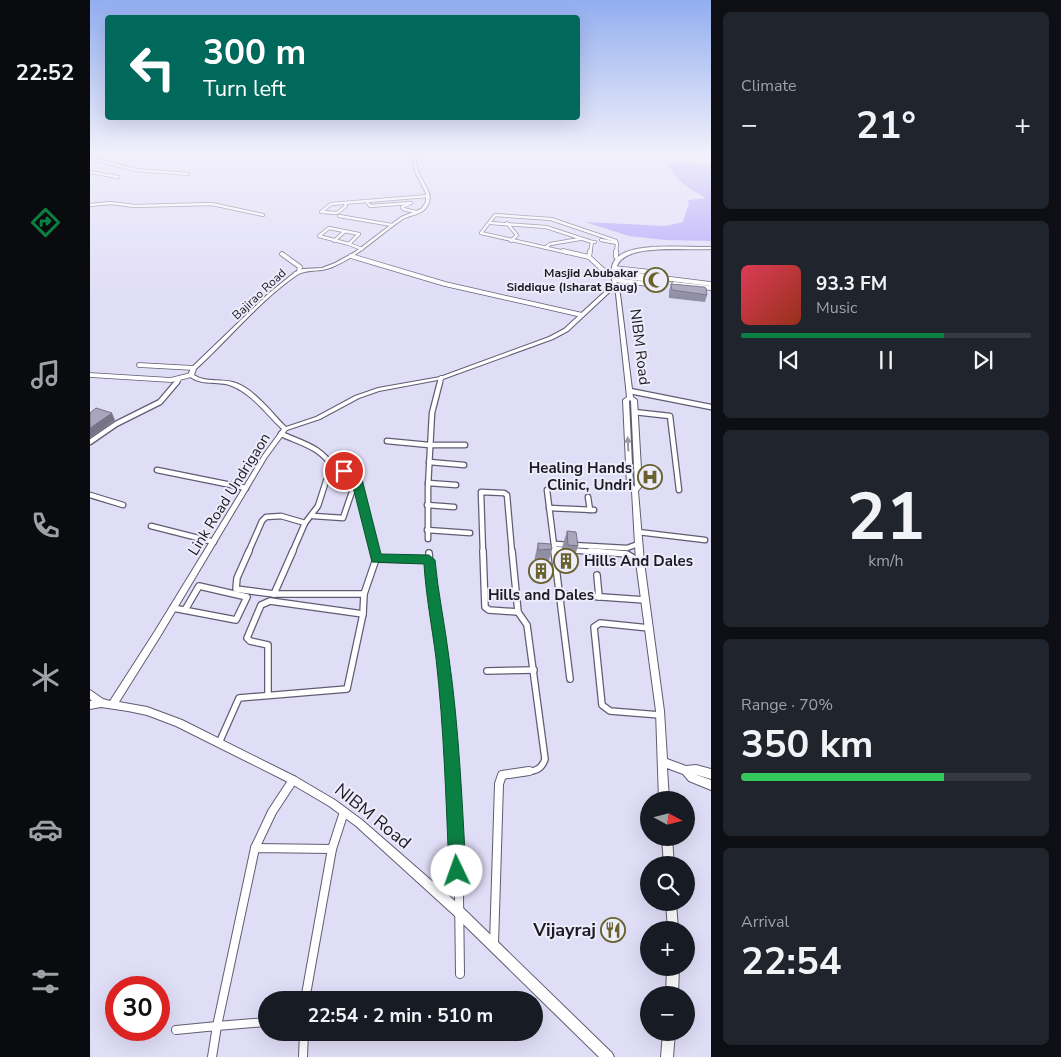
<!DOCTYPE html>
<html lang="en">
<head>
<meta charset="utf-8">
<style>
  body { margin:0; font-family:"Nunito Sans",sans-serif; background:#20242c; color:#f1f3f6; height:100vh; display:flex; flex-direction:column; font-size:19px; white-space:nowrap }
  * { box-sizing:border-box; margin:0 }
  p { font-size:16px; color:#9ea1a6 }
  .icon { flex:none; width:28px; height:28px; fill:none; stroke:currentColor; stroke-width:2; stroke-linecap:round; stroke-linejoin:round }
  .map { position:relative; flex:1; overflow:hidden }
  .drawer { display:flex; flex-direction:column; gap:12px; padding:12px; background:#0d0f14; width:350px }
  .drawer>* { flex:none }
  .banner { position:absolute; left:15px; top:15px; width:475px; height:105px; border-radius:5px; box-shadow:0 5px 20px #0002; background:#00695c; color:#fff; overflow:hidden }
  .needle { width:32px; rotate:97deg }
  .tools { position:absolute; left:550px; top:791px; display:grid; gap:10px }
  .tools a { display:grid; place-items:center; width:55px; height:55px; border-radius:50%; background:#171b24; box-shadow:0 5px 20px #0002; font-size:25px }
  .speed { position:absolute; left:15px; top:976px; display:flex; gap:10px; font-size:25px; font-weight:700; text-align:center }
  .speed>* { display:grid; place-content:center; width:65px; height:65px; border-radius:50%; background:#171b24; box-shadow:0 5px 20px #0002; line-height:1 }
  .speed .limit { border:8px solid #d22; background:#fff; color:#111 }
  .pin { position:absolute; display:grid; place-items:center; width:42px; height:42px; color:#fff; margin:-21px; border:2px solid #fff; border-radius:50%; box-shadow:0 1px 5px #0007 }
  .me { position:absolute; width:55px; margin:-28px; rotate:357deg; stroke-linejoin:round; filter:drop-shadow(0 0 4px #0008) }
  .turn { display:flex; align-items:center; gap:18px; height:105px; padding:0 15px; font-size:22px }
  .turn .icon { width:65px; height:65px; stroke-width:2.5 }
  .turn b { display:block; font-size:35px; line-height:42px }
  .big { font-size:38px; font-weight:700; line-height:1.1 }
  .drawer .tile { flex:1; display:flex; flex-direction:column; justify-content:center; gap:8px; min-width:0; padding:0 18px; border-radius:8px; background:#20242c }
  .drawer .dial { align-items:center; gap:0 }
  .dial b { font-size:65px; line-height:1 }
  .song { display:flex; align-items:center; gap:15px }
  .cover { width:60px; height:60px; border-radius:8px; background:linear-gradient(135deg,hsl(350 70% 55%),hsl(10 70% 35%)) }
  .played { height:5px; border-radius:2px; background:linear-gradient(90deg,#0b8043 70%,#363941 70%) }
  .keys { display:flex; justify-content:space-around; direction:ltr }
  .heat { display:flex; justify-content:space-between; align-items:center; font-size:28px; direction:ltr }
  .charge { height:8px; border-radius:4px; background:linear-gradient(90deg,#34c759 70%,#363941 0) }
  .trip { position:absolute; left:168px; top:991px; width:285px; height:50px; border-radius:25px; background:#171b24; box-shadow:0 5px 20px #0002; font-weight:700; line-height:50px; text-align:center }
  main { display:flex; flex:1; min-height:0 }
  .dock { display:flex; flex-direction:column; width:90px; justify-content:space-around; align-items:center; background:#090b0e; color:#9ea1a6 }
  .dock .icon { width:35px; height:35px }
  .dock .selected { color:#0b8043 }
  .dock b { font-size:22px; color:#f1f3f6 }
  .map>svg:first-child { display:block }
  .forest { fill:#b0a2fa }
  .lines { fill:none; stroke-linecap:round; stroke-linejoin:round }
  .street-far4-casing { stroke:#605d73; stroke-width:4 }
  .street-far3-casing { stroke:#605d73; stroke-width:5.5 }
  .street-far2-casing { stroke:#605d73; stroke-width:7 }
  .street-far1-casing { stroke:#605d73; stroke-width:8 }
  .street-casing { stroke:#605d73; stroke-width:10 }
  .secondary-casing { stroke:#605d73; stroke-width:2 }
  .street-far4 { stroke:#fff; stroke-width:2.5 }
  .street-far3 { stroke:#fff; stroke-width:4 }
  .street-far2 { stroke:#fff; stroke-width:4.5 }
  .street-far1 { stroke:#fff; stroke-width:5.5 }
  .street { stroke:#fff; stroke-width:8 }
  .secondary { fill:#fff; fill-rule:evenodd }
  .wall { fill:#908ea3 }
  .shaded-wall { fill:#767484 }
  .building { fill:#a8a5bd; stroke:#767484 }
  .oneway { fill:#99989c }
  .route { fill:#0b8043; stroke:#07532c }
  .labels { text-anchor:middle; stroke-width:4; stroke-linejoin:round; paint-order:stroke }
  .far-poi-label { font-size:12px; font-weight:bold; fill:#1c1b23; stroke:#edecfb; text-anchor:end }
  .far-street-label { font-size:12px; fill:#1c1b23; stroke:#edecfb }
  .street-label { font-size:15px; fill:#1c1b23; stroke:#edecfb }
  .poi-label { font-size:15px; font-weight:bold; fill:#1c1b23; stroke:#edecfb; text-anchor:end }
  .near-street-label { font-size:18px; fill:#1c1b23; stroke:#edecfb }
  .near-poi-label { font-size:18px; font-weight:bold; fill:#1c1b23; stroke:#edecfb; text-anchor:end }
</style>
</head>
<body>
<main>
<nav class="dock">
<b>22:52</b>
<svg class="icon selected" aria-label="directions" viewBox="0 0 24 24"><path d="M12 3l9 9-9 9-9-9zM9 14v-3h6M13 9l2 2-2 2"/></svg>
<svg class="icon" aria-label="music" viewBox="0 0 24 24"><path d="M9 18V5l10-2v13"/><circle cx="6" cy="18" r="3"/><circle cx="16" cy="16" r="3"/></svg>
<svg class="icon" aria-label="phone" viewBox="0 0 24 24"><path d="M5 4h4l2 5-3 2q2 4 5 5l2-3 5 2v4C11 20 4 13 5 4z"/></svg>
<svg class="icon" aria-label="climate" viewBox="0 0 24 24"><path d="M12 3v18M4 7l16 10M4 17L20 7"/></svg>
<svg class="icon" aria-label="car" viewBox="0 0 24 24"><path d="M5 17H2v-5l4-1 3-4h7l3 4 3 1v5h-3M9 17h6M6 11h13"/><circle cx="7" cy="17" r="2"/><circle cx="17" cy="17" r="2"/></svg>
<svg class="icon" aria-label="filters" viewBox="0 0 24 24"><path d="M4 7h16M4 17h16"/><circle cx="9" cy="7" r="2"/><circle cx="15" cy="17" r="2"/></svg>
</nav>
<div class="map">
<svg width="621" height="1057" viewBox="0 0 621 1057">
  <rect width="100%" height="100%" fill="#e0ddf7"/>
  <!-- forest -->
  <path class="forest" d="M578,163L621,165V241L575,240L539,236L495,222L576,226L593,222L599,203L598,200L616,198C602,190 583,180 578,163Z"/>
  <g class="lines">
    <defs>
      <g id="street-far4">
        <path d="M0,158L46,170L98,174"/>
        <path d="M0,172L28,177"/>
        <path d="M276,201L280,206L321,203"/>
        <path d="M255,203L256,206L247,213L231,212L241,204L338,196"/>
        <path d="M319,204L312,207L313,209L326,212"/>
        <path d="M0,205L21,203L44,206L122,204L173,215"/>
        <path d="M249,216L302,225"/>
        <path d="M401,223L456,227L502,242"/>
        <path d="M417,223L427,235L421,241"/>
        <path d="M239,228L269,234L259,244L229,236Z"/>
        <path d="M511,240L527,243L526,253"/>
        <path d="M244,241L255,231"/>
        <path d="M259,244L272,249"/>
        <path d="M455,248L460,244L490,239"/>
        <path d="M479,253L391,233L405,215L461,219L526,241"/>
        <path d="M500,253L502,242H505"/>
      </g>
      <g id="street-far3">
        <path d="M473,251L499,257L513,270L524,273"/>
        <path d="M192,254L210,267L209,271"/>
        <path d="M261,256L355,284L492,315"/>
        <path d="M499,257L500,251"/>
        <path d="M526,257V251"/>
        <path d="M524,268L561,272"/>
        <path d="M524,272L621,284"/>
        <path d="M524,276L553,279"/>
        <path d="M524,280L566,285"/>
        <path d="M584,284L621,288"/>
        <path d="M49,365L104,368"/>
        <path d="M0,375L81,380L101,375"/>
        <path d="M86,383L89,379"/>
        <path d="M350,383L351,378"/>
      </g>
      <g id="street-far2">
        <path d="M540,391L621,407"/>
        <path d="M544,412L580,416L589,490"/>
        <path d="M191,434C219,446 228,446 247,471"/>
        <path d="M297,441L339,445H375"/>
        <path d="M0,442L26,424L70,402L87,382"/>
        <path d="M339,462L374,465"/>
        <path d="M67,470L156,488"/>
        <path d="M338,483L366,485"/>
        <path d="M457,490L465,553"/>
        <path d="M0,495L33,505"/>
        <path d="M498,497L500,510"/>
        <path d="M337,505L364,507"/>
        <path d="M459,508L504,510"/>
        <path d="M223,516L253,518L266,480"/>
        <path d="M215,523L228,506L236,481L242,472L254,471L265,475L284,553"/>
        <path d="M61,526L124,542"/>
        <path d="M337,530L380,533"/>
        <path d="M548,532L615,540"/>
        <path d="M338,539V487L342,413L350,382"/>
        <path d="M464,544L537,548L548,544"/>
        <path d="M464,549L518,553"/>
        <path d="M158,553L172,521L176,517L191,516L215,523L202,553"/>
        <path d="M393,553L391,492L414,493L417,495L422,553"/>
      </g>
      <g id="street-far1">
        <path d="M159,551L147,578L146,589L184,594"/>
        <path d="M393,551L395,607L399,610L428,612"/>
        <path d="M422,551L428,612"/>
        <path d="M464,551L480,679"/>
        <path d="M500,551L537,554L550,562"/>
        <path d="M339,553C345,626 360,699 363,773"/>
        <path d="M286,559L339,560"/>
        <path d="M507,575L509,597"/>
        <path d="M184,594H274"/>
        <path d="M184,594L203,551"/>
        <path d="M469,594L555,600"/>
        <path d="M83,608L146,620L157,597L109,586L95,610"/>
        <path d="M428,612L437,625L455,759C451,772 442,771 430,773"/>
        <path d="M559,628L510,623L504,627L512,705L520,711L570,715"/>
        <path d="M397,671L444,670"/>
        <path d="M178,695V645L160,641L157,638L171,605L180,601L273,614"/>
        <path d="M129,743L149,698L257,689L273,614L274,594L286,559L284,551"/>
      </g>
      <g id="street">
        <path d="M363,771L369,895L370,974"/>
        <path d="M165,848L182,812L203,780"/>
        <path d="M404,944L409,784L412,775L439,771"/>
        <path d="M215,1000L242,849L254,812"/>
        <path d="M176,1022L127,1026L165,848L242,849"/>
        <path d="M86,1030L127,1026L122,1057"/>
        <path d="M213,1057L214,1032"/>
      </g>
      <g id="secondary">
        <path d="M319,151H323C327,158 326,165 329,173C333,184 346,195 336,208C331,215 320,215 313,219C288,236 268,257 240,268C229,272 216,269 207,275C169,301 140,338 106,369L104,375C116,383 132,378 146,383C165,390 182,413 196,427L226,417L265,396L288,388L350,377L459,337L474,329L523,284C520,274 520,263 529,256C547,242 598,248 621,247V249C599,251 539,243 528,264C522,273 527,285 530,294L543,397L547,400L552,486L548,491L554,562L574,711L577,759L596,766L606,765L621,769V779L604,774L621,780V790L599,781L593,774L577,768L579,800H569L566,711L546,562L542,491L537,485L533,400L537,397L526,294L524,288L478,331L463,339L353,379L289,391L269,398L230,419L197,430L177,457L71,635L29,702L57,707L92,720L206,777L245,800L272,820L373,908L522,1053L524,1057H509L365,916L266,826L239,806L200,783L86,726L57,715L38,711L11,707L0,709V701H2L0,699V690L13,699L20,701L65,631L173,455L192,429C177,415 162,394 142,386C128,380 111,387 98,375L101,368L178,294L205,272L213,269L232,268L245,263L265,252L311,217L331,209L336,202V193L325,172L322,157ZM540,400L541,401L545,487L543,485L539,401Z"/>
        <path d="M572,838H582L584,865H574Z"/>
        <path d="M576,902H586L588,930H578Z"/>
        <path d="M577,968H589L588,995H576Z"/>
        <path d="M573,1032H585L583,1057H571Z"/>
      </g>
    </defs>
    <!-- street-far4 casing -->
    <use href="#street-far4" class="street-far4-casing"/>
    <!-- street-far3 casing -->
    <use href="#street-far3" class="street-far3-casing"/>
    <!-- street-far2 casing -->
    <use href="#street-far2" class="street-far2-casing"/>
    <!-- street-far1 casing -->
    <use href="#street-far1" class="street-far1-casing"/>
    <!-- street casing -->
    <use href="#street" class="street-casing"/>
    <!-- secondary casing -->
    <use href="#secondary" class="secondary-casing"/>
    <!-- street-far4 -->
    <use href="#street-far4" class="street-far4"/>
    <!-- street-far3 -->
    <use href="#street-far3" class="street-far3"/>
    <!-- street-far2 -->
    <use href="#street-far2" class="street-far2"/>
    <!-- street-far1 -->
    <use href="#street-far1" class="street-far1"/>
    <!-- street -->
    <use href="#street" class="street"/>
    <!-- secondary -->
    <use href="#secondary" class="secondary"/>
  </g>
  <!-- wall -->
  <g class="wall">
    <path d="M581,284L617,295L615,302L579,298V291Z"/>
    <path d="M477,531L488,546L481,569L472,568L470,554Z"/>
    <path d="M448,543L462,549L456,572L443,573V566Z"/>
  </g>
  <!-- shaded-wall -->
  <path class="shaded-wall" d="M22,413L25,420L0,438V428Z"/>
  <!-- building -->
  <g class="building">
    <path d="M581,284L614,287L616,288L617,295L582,290Z"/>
    <path d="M6,408L22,413L0,428V413Z"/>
    <path d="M477,531L486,532L488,546L478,545Z"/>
    <path d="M448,543L461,544L462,549L448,550Z"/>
  </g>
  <!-- one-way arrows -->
  <defs><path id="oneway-solid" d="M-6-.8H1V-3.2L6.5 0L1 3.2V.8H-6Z" transform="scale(1.25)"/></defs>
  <use class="oneway" href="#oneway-solid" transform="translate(538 444) rotate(-93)"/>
  <!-- sky -->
  <linearGradient id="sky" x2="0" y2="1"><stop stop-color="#92aef0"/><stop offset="0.51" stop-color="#f1f0fb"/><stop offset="1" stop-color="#f1f0fb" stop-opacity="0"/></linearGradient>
  <rect width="621" height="299" fill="url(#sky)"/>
  <!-- route -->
  <path class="route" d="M254,468L268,473L272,479L291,554L339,555L345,560C348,593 355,625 359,658C369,728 372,800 376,871L373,877L367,879L361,877L359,871C356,800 354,729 346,658C342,627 336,596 334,564L282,562L261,479L249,471Z"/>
  <!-- icons -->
  <defs>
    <symbol id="mosque-ring" viewBox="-11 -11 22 22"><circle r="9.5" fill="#edecfb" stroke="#6a622e" stroke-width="1.5"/><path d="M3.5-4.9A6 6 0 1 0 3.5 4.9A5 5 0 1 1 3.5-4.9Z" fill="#6a622e"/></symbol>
    <symbol id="hospital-ring" viewBox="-11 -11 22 22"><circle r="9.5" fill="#edecfb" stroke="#6a622e" stroke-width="1.5"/><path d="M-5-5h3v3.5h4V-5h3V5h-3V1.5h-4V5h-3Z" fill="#6a622e"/></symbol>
    <symbol id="building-ring" viewBox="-11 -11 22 22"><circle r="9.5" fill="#edecfb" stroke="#6a622e" stroke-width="1.5"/><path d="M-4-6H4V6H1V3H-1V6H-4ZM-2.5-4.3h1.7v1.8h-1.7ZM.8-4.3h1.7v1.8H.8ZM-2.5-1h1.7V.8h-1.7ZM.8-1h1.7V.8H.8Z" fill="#6a622e"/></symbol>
    <symbol id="restaurant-ring" viewBox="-11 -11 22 22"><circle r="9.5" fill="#edecfb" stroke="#6a622e" stroke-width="1.5"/><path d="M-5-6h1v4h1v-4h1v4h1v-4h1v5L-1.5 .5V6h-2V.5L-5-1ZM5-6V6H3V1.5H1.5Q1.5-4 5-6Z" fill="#6a622e"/></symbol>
  </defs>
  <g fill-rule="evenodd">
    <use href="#mosque-ring" x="552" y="266" width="28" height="28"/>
    <use href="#hospital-ring" x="546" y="463" width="28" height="28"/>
    <use href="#building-ring" x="462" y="547" width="28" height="28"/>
    <use href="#building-ring" x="437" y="557" width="28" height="28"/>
    <use href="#restaurant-ring" x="509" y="916" width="28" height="28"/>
  </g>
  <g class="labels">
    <!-- far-poi labels -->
    <g class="far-poi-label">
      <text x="548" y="277">Masjid Abubakar<tspan x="548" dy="14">Siddique (Isharat Baug)</tspan></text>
    </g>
    <!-- far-street labels -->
    <g class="far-street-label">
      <text transform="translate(169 294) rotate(-43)" y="4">Bajirao Road</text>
    </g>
    <!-- street labels -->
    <g class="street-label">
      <text transform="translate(550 347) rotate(83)" y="5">NIBM Road</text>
      <text transform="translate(139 494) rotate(-58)" y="5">Link Road Undrigaon</text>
    </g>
    <!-- poi labels -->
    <g class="poi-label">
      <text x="542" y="473">Healing Hands<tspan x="542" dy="17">Clinic, Undri</tspan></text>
      <text x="494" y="566" text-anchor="start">Hills And Dales</text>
      <text x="451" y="600" text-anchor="middle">Hills and Dales</text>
    </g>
    <!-- near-street labels -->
    <g class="near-street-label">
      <text transform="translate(283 816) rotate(39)" y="6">NIBM Road</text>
    </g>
    <!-- near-poi labels -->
    <g class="near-poi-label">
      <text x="506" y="936">Vijayraj</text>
    </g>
  </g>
</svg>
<div class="tools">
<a><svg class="needle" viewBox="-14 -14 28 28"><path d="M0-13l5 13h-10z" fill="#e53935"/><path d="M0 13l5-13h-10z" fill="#9ea1a6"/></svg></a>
<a><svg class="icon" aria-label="search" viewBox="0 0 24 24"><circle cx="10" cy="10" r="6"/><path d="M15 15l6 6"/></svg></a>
<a>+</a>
<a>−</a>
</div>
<div class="speed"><div class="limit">30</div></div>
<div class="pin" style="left:254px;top:471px;background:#d93025"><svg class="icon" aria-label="arrive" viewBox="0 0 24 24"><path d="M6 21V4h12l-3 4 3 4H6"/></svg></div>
<svg class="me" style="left:367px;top:871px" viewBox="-20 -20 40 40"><circle r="19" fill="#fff"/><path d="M0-13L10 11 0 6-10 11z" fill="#0b8043"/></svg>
<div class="trip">22:54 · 2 min · 510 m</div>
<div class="banner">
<div class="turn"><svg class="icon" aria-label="left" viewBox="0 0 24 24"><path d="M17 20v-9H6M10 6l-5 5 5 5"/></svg><div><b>300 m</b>Turn left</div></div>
</div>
</div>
<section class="drawer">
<div class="tile"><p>Climate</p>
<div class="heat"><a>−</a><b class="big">21°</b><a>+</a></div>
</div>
<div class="tile">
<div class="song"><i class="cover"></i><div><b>93.3 FM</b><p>Music</p></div></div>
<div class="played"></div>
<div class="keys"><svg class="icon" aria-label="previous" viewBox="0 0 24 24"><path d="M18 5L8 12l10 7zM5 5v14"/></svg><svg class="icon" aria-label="pause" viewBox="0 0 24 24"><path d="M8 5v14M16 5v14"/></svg><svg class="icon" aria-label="next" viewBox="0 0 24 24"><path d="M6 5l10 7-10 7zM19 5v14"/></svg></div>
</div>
<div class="tile dial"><b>21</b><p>km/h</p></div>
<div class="tile"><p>Range · 70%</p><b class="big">350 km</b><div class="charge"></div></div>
<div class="tile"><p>Arrival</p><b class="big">22:54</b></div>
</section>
</main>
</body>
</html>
